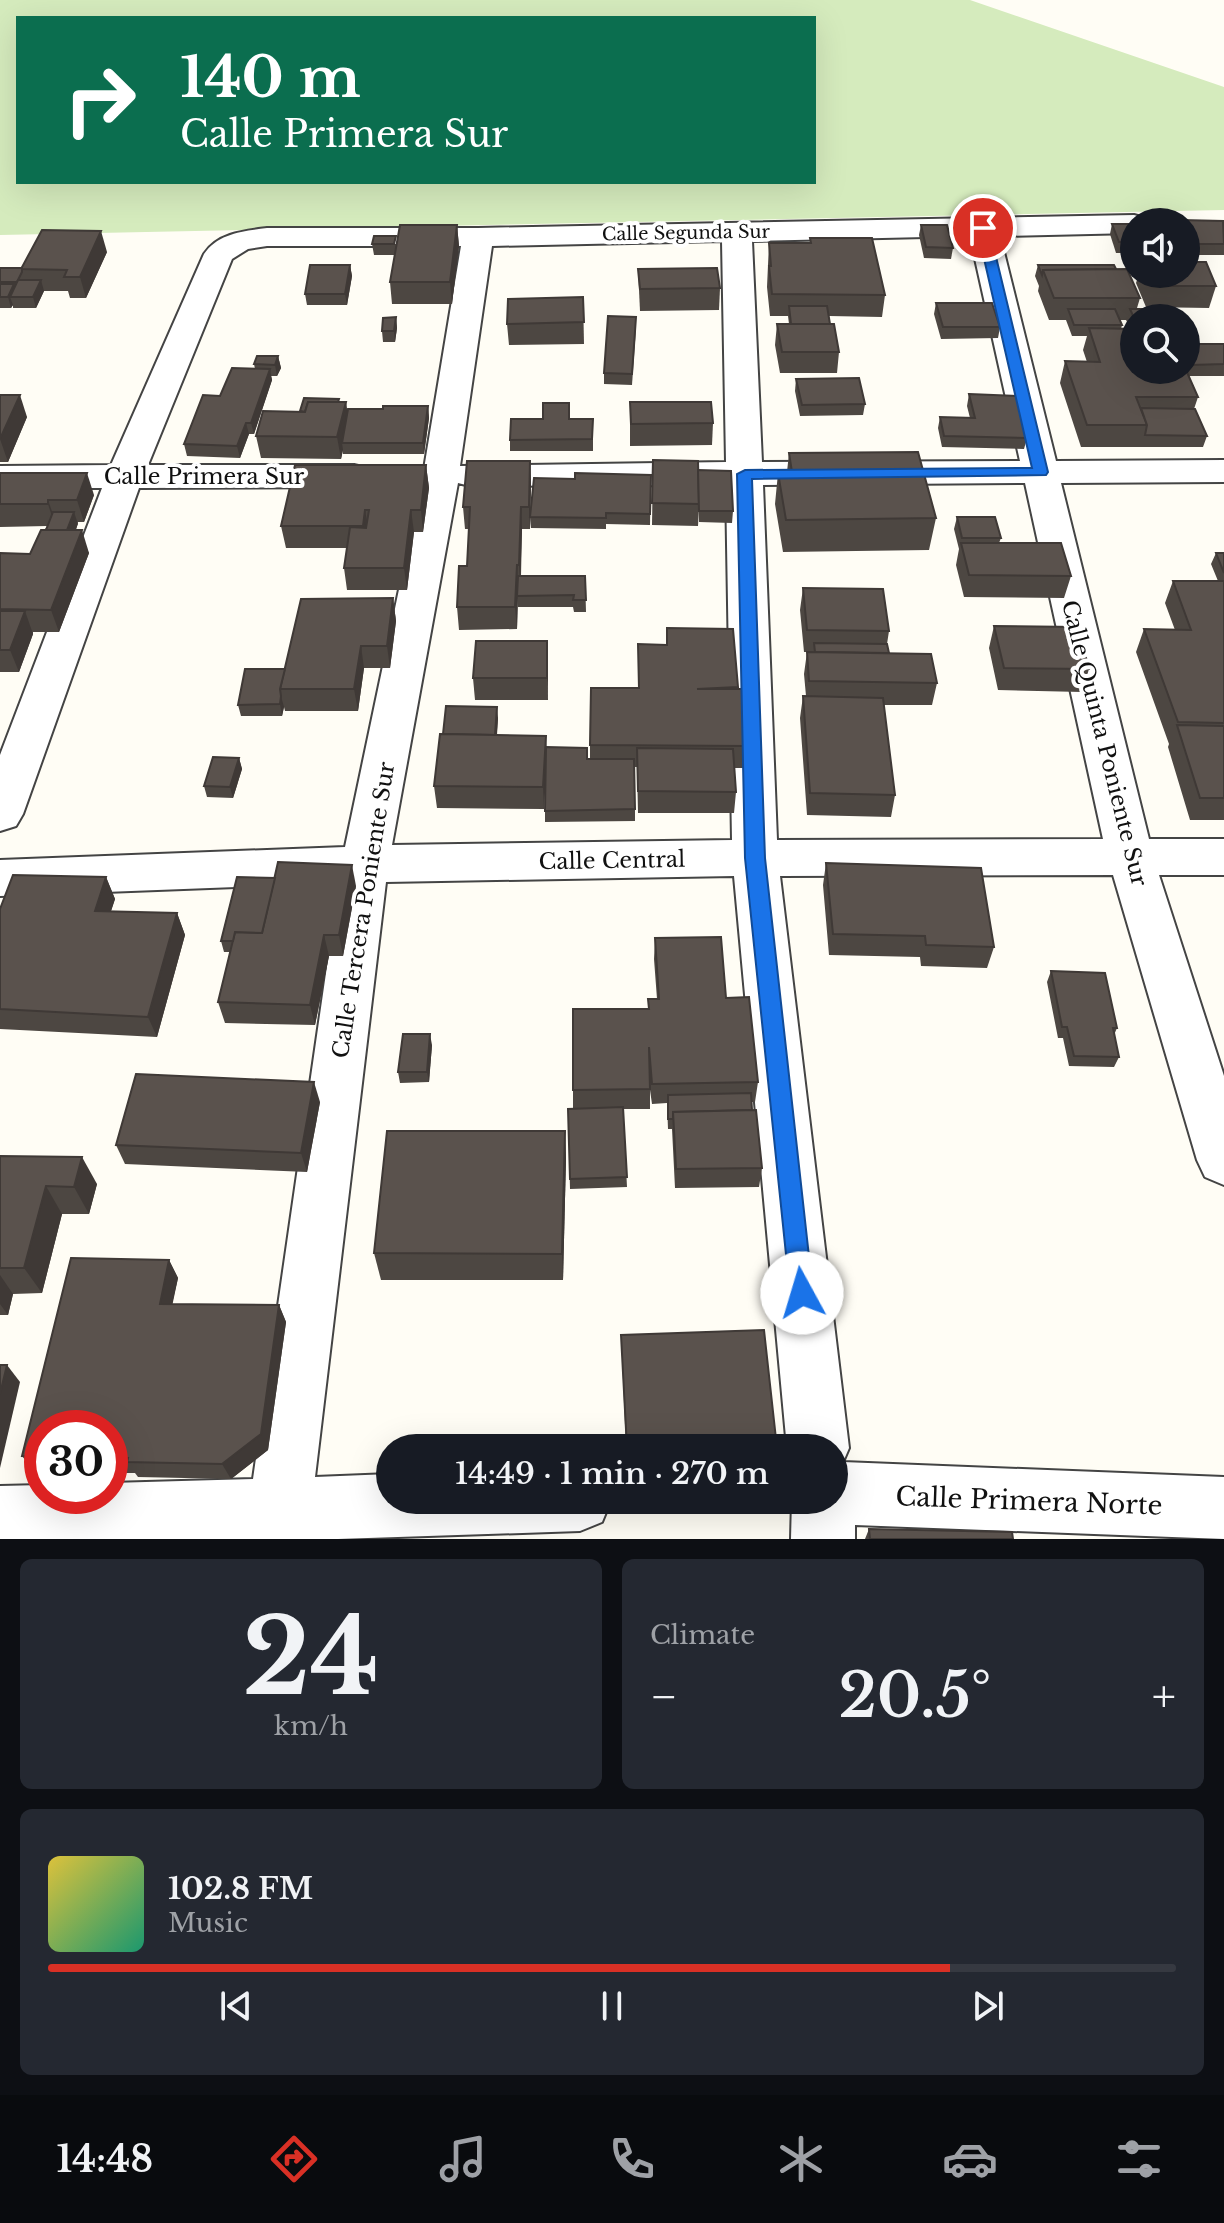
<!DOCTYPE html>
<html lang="en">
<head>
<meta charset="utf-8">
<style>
  body { margin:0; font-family:"Libre Baskerville",serif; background:#242831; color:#f1f3f6; height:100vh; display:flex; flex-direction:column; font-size:30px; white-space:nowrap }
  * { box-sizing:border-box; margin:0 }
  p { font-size:26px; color:#9ea1a6 }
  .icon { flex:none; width:44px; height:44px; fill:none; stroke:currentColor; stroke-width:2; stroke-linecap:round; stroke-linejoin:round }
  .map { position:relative; height:1539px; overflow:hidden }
  .panel { display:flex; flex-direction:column; gap:20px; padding:20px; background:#0d0f14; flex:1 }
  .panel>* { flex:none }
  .banner { position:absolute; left:16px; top:16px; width:800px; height:168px; border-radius:0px; box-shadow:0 8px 32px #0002; background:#0b6e4f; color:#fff; overflow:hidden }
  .tools { position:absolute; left:1120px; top:208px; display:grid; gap:16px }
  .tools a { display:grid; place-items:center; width:80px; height:80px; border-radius:50%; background:#171b24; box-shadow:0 8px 32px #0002; font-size:40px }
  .speed { position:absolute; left:24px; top:1410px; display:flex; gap:16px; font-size:40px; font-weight:700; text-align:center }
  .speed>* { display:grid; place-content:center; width:104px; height:104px; border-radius:50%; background:#171b24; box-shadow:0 8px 32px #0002; line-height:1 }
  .speed .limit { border:12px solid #d22; background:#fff; color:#111 }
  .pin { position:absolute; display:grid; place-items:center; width:68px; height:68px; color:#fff; margin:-34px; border:4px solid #fff; border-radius:50%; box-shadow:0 2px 8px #0007 }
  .me { position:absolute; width:88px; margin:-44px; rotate:354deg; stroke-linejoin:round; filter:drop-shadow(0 0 6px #0008) }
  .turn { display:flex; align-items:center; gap:28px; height:168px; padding:0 32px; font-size:36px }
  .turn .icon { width:104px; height:104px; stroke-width:2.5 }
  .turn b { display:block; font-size:56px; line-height:68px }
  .big { font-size:60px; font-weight:600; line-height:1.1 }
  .panel .tile { flex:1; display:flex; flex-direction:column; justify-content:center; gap:12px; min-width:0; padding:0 28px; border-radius:12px; background:#242831 }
  .panel .dial { align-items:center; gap:0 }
  .dial b { font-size:104px; line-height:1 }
  .song { display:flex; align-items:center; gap:24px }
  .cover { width:96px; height:96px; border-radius:12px; background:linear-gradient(135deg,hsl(50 70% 55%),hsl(160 70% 35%)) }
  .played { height:8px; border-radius:4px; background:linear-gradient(90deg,#d93025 80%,#363941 80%) }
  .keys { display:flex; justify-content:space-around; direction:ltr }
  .heat { display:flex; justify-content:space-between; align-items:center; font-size:44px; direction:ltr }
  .panel .tiles { flex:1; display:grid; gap:20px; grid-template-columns:1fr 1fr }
  .tile:last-child { grid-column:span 2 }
  .trip { position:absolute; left:376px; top:1434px; width:472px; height:80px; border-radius:40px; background:#171b24; box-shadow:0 8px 32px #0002; font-weight:600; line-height:80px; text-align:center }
  .dock { display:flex; height:128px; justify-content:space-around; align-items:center; background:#090b0e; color:#9ea1a6 }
  .dock .icon { width:56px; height:56px }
  .dock .on { color:#d93025 }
  .dock b { font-size:36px; color:#f1f3f6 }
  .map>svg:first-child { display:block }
  .green { fill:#d5ebbd; fill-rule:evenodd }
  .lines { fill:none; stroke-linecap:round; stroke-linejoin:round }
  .street-casing { stroke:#444; stroke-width:4 }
  .street { fill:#fff; fill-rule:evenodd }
  .wall { fill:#4d4742; fill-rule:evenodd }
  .shaded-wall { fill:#3f3936 }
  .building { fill:#5a524d; stroke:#3f3936; stroke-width:2 }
  .route { fill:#1a73e8; stroke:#114b97; stroke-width:2 }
  .labels { text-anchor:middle; stroke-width:8; stroke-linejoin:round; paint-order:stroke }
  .far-street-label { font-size:18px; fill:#111; stroke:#fff }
  .street-label { font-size:22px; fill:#111; stroke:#fff }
  .near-street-label { font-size:26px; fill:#111; stroke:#fff }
</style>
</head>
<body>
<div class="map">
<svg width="1224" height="1539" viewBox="0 0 1224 1539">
  <rect width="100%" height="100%" fill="#fffdf5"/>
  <!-- green -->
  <path class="green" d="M0,0H970L1224,87V210L0,235ZM18,18H814V182H18Z"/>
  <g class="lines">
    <defs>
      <path id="street" d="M1134,215L1145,218L1148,222H1134V233L1000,236L1056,461L1224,460V482L1061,483L1149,839H1224V875H1159L1224,1076V1185L1205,1177L1197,1160L1113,875L780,876L849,1448L843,1462L1224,1477V1539L855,1525V1539H791L792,1500H834V1448H787L734,876L386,882L315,1477L390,1474V1500H611L602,1522L580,1531L338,1539H0V1486L42,1485V1496H110V1483L253,1479L339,883L0,896V860L345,847L423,475L461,246H267L248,249L232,259L148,465H354L367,468L372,476L367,484L354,487L139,488L23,814L16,826L0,831V755L102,488H0V466L111,465L204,254C218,233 244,231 267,228H478ZM970,236L1020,461L762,462L752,241ZM722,241L726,462L460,466L492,246ZM458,483L470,486L726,485L732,840L392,845ZM1025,483L1103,839L777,840L763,485Z"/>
    </defs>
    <!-- street casing -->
    <use href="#street" class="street-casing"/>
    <!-- street -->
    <use href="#street" class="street"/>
  </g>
  <!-- wall -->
  <g class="wall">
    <path d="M1180,220L1224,222V255H1188L1186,250V222H1180Z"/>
    <path d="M1112,224H1134V253H1116L1110,234Z"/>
    <path d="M457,225L459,246L452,304H392L390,282L395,255H374L372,244H397Z"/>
    <path d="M921,225L953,248L951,259L924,258L919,235Z"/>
    <path d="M810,238L885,295L882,317L829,316L830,324L839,352L837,373H780L775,345L777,324H789L788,316H770L767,287L769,243H810Z"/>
    <path d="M107,252L86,298H70L68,291H44L36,308H13V305L11,308H0V268H22Z"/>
    <path d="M350,265L352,276L347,305H307L305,294Z"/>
    <path d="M1038,265L1140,298L1134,318V370H1186V344H1224V376H1189L1198,397L1194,409L1207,436L1203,447H1141V445V447H1081L1060,383L1065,361L1087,362L1083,350L1087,336H1072L1066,320H1049L1038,291L1039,286L1035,276ZM1120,320H1126L1131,329H1121L1122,325Z"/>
    <path d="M638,269L720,288L719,310L640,311Z"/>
    <path d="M1139,274H1186L1216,286L1209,308L1146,307L1136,283Z"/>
    <path d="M583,297L584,344L509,345L507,324Z"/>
    <path d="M936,303L1000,327L998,338L941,339L934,314Z"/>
    <path d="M396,317L397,328L395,342H383L382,331Z"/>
    <path d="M636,328L632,385L604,384V373Z"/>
    <path d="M278,356L281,368L277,376H271L272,380L254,434H249L240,458L187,456L184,444L220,396L255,369L254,364Z"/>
    <path d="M796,379L865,404L863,415L800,416L795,391Z"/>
    <path d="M969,394L1027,438L1024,449L942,447L938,428L940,417L970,418L967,406Z"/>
    <path d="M0,395L27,417L8,462H0Z"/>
    <path d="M339,402H346L347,413L383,409L428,406L429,418L424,454H343V450L341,459L261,458L256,436L300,411Z"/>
    <path d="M630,402L713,423L712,445L630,446Z"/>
    <path d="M569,419H593V451H510V440Z"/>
    <path d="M789,453L936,518L929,550L783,552L775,504L778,473L787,472Z"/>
    <path d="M653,460L698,478L733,511L732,523L699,522V509L698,526L652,525Z"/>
    <path d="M530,461L531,483L530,529H522L521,576H585L586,612H574L573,607H518V598L517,629L459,630L457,607L467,566L469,529H465L463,507Z"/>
    <path d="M426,465L429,488L423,532H414L407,590H347L344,568L347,548H286L281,526Z"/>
    <path d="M0,473L94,495L84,522H78L76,530L89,553L59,632H33V634L19,672H0V553L30,554L47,526L0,527Z"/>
    <path d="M651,475L650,525L606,524V529L531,528L530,517L575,479Z"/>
    <path d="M957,517L1001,538L999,543L1071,576L1064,598L964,597L956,565L959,549L954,529Z"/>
    <path d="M1216,553H1224V820H1190L1168,747L1169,744L1136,652L1144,629L1175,630L1165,603L1173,581H1218L1211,564Z"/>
    <path d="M803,588L889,631L887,644L889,653L937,683L932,705H884L895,795L891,817L807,815L800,718L803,696H806L804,674L807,652H804L800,610Z"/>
    <path d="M393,598L396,621L390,668H364L358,711H285L284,707L282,716H241L238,705L285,669Z"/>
    <path d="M994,626L1089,669L1082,692L998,690L989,648Z"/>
    <path d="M667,628L733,629L737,689L746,746L744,768H734L736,792L734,813H638L637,767H635V821L545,822V785L544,809L437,808L434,786L443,734L498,718L497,735L546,736V747L590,759V745L638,688V644L666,645Z"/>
    <path d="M547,641L548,700H475L473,678Z"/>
    <path d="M239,758L242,769L233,798L207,797L204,786Z"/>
    <path d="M826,863L994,947L987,968L921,966L920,957L829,955L823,885Z"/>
    <path d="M106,877L115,899L111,911L177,913L185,935L157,1037L0,1029V909Z"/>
    <path d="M356,886L343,956H329L315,1025L225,1023L218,1002L230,952H224L221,941Z"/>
    <path d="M655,938L726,998L758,1082L755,1102H751L762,1168L759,1187L675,1188L672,1129H668L667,1103L652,1104L650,1090V1109H623L627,1187L570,1189L568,1109H573V1090L648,1009V999H657L654,959Z"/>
    <path d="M1051,971L1117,1028L1114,1035L1119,1057L1114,1067L1069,1066L1063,1038H1058L1047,982Z"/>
    <path d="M432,1045L429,1082L400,1083L398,1072Z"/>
    <path d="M320,1102L307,1172L125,1164L116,1145Z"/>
    <path d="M565,1131L566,1159L563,1280H381L374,1253Z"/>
    <path d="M0,1156L97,1184L89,1214H62L42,1293L13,1294L8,1315H0Z"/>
    <path d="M71,1258L169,1260L178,1278L172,1304L279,1305L286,1322L268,1450L231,1479L138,1477L135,1473H110V1428H42V1472H35L22,1456Z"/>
    <path d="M621,1335L777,1448H626Z"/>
    <path d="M869,1529L1013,1539H865Z"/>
  </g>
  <!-- shaded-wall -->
  <g class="shaded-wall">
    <path d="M457,225L459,246L452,304L450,282Z"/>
    <path d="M101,231L107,252L86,298L80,277Z"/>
    <path d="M350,265L352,276L347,305L345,294Z"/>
    <path d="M41,280L44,291L36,308L33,297Z"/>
    <path d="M14,284L18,295L10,297L13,305L11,308L8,297Z"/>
    <path d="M396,317L397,328L395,342L394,331Z"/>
    <path d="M278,356L281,368L277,376L275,365Z"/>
    <path d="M270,369L272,380L254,434L251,423Z"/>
    <path d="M20,395L27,417L8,462L0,439Z"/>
    <path d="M346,402L349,424L342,443L343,450L341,459L337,437Z"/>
    <path d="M428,406L429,418L424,454L423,443Z"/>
    <path d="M246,423L249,434L240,458L237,446Z"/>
    <path d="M530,461L531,483L530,529L529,507Z"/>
    <path d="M426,465L429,488L423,532L421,510Z"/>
    <path d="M87,473L94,495L84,522L77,500Z"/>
    <path d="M48,500L56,523L55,526L48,504Z"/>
    <path d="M521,507L522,529L520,587L519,565Z"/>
    <path d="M365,510L369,532L366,548L363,526Z"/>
    <path d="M411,510L414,532L407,590L404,568Z"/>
    <path d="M74,512L78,524L67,551L63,540Z"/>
    <path d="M82,530L89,553L59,632L51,610Z"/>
    <path d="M517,565L518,587L517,629L515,607Z"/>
    <path d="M393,598L396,621L390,668L387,646Z"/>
    <path d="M25,611L33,634L19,672L10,650Z"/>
    <path d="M547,641L548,663V700L547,678Z"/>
    <path d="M361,646L364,668L358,711L354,689Z"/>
    <path d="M281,696L284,707L282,716L280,704Z"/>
    <path d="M497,707L498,718L495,757V745Z"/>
    <path d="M546,736L547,758L544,809L543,787Z"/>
    <path d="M239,758L242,769L233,798L230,787Z"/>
    <path d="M352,865L356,886L343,956L339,935Z"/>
    <path d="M106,877L115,899L104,932L95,911Z"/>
    <path d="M177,913L185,935L157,1037L148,1017Z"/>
    <path d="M324,935L329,956L315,1025L310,1005Z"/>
    <path d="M430,1034L432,1045L429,1082L427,1072Z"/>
    <path d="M314,1082L320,1102L307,1172L301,1153Z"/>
    <path d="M565,1131L566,1159L563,1280L562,1254Z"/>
    <path d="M82,1157L97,1184L89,1214L74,1187Z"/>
    <path d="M46,1186L62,1214L42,1293L24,1268Z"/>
    <path d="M169,1260L178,1278L169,1321L160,1304Z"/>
    <path d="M0,1275L13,1294L8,1315L0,1304Z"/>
    <path d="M279,1305L286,1322L268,1450L231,1479L222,1464Z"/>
    <path d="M7,1365L20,1382L0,1468V1394Z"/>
  </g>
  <!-- building -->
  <g class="building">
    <path d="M1180,220L1223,221L1224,244H1191L1186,232V222H1181Z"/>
    <path d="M1112,224H1134V242H1119Z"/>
    <path d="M400,225H457L450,282H390Z"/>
    <path d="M921,225H947L953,248L926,247Z"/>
    <path d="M42,230L101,231L80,277H64L67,270L21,269Z"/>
    <path d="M374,236H396L394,244H372Z"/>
    <path d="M810,238H872L885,295L772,294L769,266H771L769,243H811Z"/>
    <path d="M1186,262H1206L1216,286H1152L1147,274H1186Z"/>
    <path d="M310,265H350L345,294H305Z"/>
    <path d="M1038,265H1114L1116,269L1043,270L1042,275Z"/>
    <path d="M0,268H22V272L17,282H0Z"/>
    <path d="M717,268L720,288L640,289L638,269Z"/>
    <path d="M1127,269L1140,298H1054L1043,270Z"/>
    <path d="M18,280H41L33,297H10Z"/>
    <path d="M0,284H14L8,297H0Z"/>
    <path d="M583,297L584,322L507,324L508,299Z"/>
    <path d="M936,303H992L1000,327H943Z"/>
    <path d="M789,306H827L830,324H791Z"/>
    <path d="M1068,309H1115L1122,325H1074Z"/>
    <path d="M1130,309H1155L1159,318H1134Z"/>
    <path d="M608,316L636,317L632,374L604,373Z"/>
    <path d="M396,317L394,331H382L383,318Z"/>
    <path d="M777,324H834L839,352H782Z"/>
    <path d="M1089,328L1134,329V370H1186L1198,397H1136L1147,425H1087L1065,361L1100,362Z"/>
    <path d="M1186,344H1224V364L1191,365L1186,354Z"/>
    <path d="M257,356H278L275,365L254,364Z"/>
    <path d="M232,368L270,369L251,423H246L237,446L184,444L203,395L220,396Z"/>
    <path d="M859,378L865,404L802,405L796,379Z"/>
    <path d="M969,394L1017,396L1027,438L944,436L940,417L975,418Z"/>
    <path d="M0,395H20L0,439Z"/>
    <path d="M304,398L339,399L338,402H308L305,412L300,411Z"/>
    <path d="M308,402H346L337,437L256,436L263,411L305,412Z"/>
    <path d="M630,402H711L713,423L631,424Z"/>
    <path d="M543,403H569V419H593L592,439L510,440L511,419H543Z"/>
    <path d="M383,406H428L423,443H342L348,409H383Z"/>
    <path d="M1141,408L1195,409L1207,436L1145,435L1147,425Z"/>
    <path d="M918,452L936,518L786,520L778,473L792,472L789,453Z"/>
    <path d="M653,460L698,461L699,504L652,503Z"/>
    <path d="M467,461H530L529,507H521L519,565H517L515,607H457L459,566H467L470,507H463Z"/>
    <path d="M295,465H426L421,510H411L404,568H344L350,527L366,528L369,510H365L363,526H281Z"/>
    <path d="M698,470L731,471L733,511H699Z"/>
    <path d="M0,473H87L77,500H48V504H0Z"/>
    <path d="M575,473L651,475L650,514L606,513V518L530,517L534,478L575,479Z"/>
    <path d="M53,512H74L67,530H46Z"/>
    <path d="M957,517H995L1001,538H962Z"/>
    <path d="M41,530H82L51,610L0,609V553L30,554Z"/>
    <path d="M961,543H1061L1071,576L969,575Z"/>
    <path d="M1216,553H1224V573Z"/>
    <path d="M518,576H585L586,600H573L574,595L517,596Z"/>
    <path d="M1173,581H1224V723L1178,722L1144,629L1191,630Z"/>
    <path d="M803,588L883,589L889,631L807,630Z"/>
    <path d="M393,598L387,646H361L354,689H280L301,599Z"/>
    <path d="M0,611H25L10,650H0Z"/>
    <path d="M994,626L1078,627L1089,669L1004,668Z"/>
    <path d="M667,628L733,629L738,687L697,689H742L746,746L590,745L591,688H639L638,644L667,645Z"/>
    <path d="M476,641H547V678H473Z"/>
    <path d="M814,643L887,644L889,653L815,652Z"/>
    <path d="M807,652L931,654L937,683L809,681Z"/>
    <path d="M245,669H285L280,689L281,696L280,704L238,705Z"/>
    <path d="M803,696L883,698L895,795L810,793Z"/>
    <path d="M446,706L497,707L495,735L443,734Z"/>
    <path d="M1177,725L1224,726V798H1200Z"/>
    <path d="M440,734L546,736L543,787L434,786Z"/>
    <path d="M546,747L587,748V759H634L635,809L545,811Z"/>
    <path d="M637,748L733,749L736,792L638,791Z"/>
    <path d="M213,757L239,758L230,787L204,786Z"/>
    <path d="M278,862L352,865L339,935H324L310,1005L218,1002L235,932L262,933Z"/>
    <path d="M826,863L981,868L994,947L926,945L925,936L833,934Z"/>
    <path d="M13,875L106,877L95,911L177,913L148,1017L0,1009V909Z"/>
    <path d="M237,877L275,878L262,933L235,932L233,941H221Z"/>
    <path d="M721,937L726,998L749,997L758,1082L652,1084L649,1047L650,1089L573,1090V1009H649L648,999H659L655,938Z"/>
    <path d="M1051,971L1105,973L1117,1028H1113L1119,1057L1074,1056L1067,1027H1062Z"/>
    <path d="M403,1034H430L427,1072H398Z"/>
    <path d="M136,1074L314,1082L301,1153L116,1145Z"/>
    <path d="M751,1093L752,1110L673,1112V1119H668V1095Z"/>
    <path d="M623,1107L627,1177L570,1179L568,1109Z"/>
    <path d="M756,1110L762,1168L676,1169L673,1112Z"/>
    <path d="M387,1131H565L562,1254L374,1253Z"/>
    <path d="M0,1156L82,1157L74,1187L46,1186L24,1268H0Z"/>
    <path d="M71,1258L169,1260L160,1304L279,1305L261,1434L222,1464L127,1462L128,1458L110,1457V1428H42V1457L22,1456Z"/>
    <path d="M764,1330L777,1448H627L621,1335Z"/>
    <path d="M0,1365H7L0,1394Z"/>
    <path d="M869,1529L1012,1532L1013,1539H870Z"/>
  </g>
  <!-- route -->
  <path class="route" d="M983,224L989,228L1048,472L1046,475L752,479L765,858L813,1293L810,1301L802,1304L793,1301L790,1293L745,858L737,474L745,470L1032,468L977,228Z"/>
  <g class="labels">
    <!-- far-street labels -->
    <g class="far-street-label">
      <text transform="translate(686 233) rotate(-1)" y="6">Calle Segunda Sur</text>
    </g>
    <!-- street labels -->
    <g class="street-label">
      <text x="204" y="484">Calle Primera Sur</text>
      <text transform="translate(1105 743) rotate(76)" y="8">Calle Quinta Poniente Sur</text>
      <text transform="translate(612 860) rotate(-1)" y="8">Calle Central</text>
      <text transform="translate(363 910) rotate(-81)" y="8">Calle Tercera Poniente Sur</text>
    </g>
    <!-- near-street labels -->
    <g class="near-street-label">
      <text transform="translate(1029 1501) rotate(2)" y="9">Calle Primera Norte</text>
    </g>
  </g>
</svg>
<div class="tools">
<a><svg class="icon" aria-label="sound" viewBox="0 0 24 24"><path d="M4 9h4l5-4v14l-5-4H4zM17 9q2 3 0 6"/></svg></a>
<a><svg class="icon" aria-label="search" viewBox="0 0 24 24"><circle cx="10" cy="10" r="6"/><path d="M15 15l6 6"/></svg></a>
</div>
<div class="speed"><div class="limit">30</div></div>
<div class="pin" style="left:983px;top:228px;background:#d93025"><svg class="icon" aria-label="arrive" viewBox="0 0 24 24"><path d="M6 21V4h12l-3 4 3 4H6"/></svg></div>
<svg class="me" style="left:802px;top:1293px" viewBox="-20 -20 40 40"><circle r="19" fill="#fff"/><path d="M0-13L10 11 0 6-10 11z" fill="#1a73e8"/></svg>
<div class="trip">14:49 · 1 min · 270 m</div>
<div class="banner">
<div class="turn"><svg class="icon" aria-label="right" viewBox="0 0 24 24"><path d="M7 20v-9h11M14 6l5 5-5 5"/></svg><div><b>140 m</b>Calle Primera Sur</div></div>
</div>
</div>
<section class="panel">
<div class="tiles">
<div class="tile dial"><b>24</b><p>km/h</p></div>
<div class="tile"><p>Climate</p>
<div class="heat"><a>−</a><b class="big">20.5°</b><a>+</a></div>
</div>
<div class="tile">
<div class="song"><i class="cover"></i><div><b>102.8 FM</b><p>Music</p></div></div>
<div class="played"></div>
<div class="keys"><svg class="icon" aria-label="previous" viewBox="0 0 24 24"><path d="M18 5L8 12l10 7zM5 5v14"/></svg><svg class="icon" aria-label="pause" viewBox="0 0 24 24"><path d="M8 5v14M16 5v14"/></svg><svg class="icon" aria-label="next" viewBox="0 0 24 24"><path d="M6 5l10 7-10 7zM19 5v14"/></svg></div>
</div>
</div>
</section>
<nav class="dock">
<b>14:48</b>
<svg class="icon on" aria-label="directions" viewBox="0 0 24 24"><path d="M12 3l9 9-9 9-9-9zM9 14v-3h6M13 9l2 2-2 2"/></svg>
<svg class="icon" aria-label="music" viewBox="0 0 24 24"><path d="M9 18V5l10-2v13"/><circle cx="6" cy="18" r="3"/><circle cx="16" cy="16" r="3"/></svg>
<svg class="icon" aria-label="phone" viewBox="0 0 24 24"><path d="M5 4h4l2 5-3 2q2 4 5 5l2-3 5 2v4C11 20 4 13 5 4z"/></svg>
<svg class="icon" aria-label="climate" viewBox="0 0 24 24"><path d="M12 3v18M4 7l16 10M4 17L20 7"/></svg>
<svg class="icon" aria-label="car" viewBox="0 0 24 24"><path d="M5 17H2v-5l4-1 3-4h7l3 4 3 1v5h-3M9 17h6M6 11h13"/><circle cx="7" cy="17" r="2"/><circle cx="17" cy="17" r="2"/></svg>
<svg class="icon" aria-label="filters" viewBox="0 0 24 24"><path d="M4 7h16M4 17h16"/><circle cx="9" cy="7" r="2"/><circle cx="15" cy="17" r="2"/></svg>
</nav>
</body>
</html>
